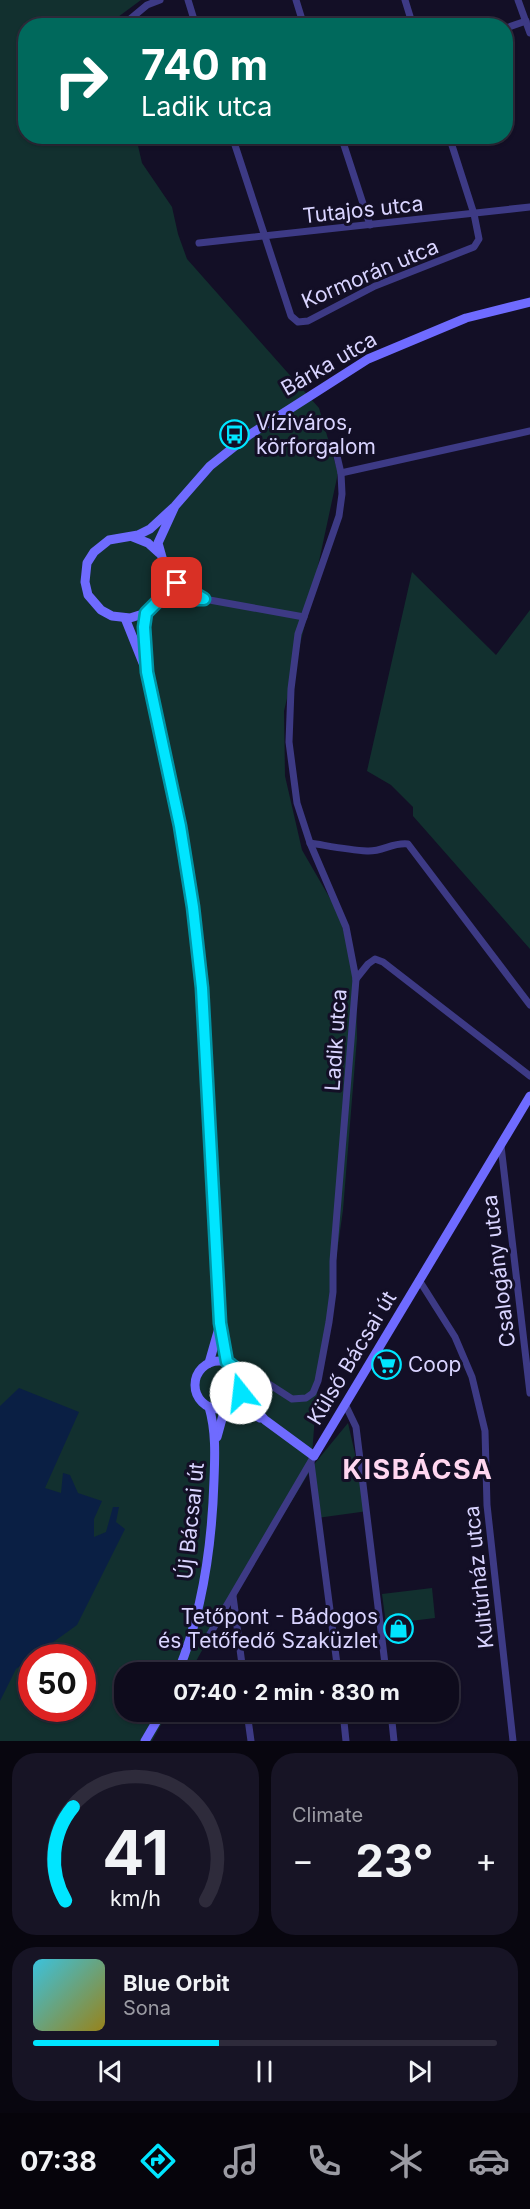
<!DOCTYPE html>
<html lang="en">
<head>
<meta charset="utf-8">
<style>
  body { margin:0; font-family:Inter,sans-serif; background:#171425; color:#f1f3f6; height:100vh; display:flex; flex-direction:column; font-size:22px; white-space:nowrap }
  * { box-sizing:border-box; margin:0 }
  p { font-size:20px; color:#9b9ba3 }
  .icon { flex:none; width:33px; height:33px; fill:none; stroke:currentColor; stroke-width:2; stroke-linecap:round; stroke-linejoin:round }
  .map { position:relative; height:1741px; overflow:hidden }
  .sheet { display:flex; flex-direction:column; gap:12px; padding:12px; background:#08060f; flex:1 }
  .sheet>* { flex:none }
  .hud { position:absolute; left:18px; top:18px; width:495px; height:126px; border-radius:24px; box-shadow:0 2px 4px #0004,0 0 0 2px #2e2b3b; background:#00695c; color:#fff; overflow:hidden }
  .speed { position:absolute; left:18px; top:1644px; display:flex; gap:12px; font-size:30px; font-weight:700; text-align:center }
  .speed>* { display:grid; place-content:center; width:78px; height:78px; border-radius:50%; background:#0e0b1c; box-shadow:0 2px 4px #0004,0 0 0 2px #2e2b3b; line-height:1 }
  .speed .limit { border:9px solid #d22; background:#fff; color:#111 }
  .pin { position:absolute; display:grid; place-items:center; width:51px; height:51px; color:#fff; margin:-26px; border-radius:12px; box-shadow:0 3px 9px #0006 }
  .me { position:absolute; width:66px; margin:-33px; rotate:344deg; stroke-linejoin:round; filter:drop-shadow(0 0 4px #0008) }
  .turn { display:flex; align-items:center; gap:21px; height:126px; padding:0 24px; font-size:27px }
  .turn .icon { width:78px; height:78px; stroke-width:2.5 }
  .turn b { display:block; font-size:42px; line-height:51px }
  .big { font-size:45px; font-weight:700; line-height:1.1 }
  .sheet .tile { flex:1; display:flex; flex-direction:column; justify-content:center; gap:9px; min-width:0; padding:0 21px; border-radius:24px; background:#171425 }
  .sheet .dial { align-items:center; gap:0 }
  .dial svg { height:156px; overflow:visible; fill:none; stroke:#2e2b3b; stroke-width:7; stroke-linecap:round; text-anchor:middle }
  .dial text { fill:#f1f3f6; stroke:none }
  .song { display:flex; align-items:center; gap:18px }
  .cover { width:72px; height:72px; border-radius:9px; background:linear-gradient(135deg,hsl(190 70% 55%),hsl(50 70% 35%)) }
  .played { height:6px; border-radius:3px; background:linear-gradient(90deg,#00e5ff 40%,#2e2b3b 40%) }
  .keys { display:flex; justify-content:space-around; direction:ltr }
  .heat { display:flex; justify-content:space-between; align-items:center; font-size:33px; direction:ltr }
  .sheet .tiles { flex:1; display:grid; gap:12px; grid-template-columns:1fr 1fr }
  .tile:last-child { grid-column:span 2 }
  .trip { position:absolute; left:114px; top:1662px; width:345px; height:60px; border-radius:24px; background:#0e0b1c; box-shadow:0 2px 4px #0004,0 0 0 2px #2e2b3b; font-weight:700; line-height:60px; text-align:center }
  .menu { display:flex; height:96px; justify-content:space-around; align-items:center; background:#06040b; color:#9b9ba3 }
  .menu .icon { width:42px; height:42px }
  .menu .on { color:#00e5ff }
  .menu b { font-size:27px; color:#f1f3f6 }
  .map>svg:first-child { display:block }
  .green { fill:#12302f; fill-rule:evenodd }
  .water { fill:#0a1f44 }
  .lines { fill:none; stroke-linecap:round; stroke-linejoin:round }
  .street { stroke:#3d3a85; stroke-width:7 }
  .secondary { stroke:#6f6bff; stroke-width:9 }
  .route-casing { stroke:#0095a6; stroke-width:15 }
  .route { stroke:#00e5ff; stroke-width:10 }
  .labels { text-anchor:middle; stroke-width:6; stroke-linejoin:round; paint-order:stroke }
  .street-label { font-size:21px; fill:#d9d4ff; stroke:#130f26 }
  .poi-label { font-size:21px; fill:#d9d4ff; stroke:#130f26; text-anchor:start }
  .district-label { font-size:27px; font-weight:bold; letter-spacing:1.5px; fill:#ffd6f0; stroke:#130f26 }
</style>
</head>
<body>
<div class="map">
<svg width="530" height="1741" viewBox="0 0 530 1741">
  <rect width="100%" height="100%" fill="#130f26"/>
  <!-- green -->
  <g class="green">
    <path d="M0,0H141L118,17L123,25L26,26V136L136,137L142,163L172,207L178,234L187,259L319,408L338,473L310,603L284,711L285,776L302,850L339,914L356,978L357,1038L343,1210L316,1402L311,1468L348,1423L368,1511L317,1518L310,1471L220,1618L190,1672H124V1712H168L152,1741H0ZM32,1658H82V1708H32Z"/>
    <path d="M412,572L496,655L530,610V949L413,816V807L391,785L367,771Z"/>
    <path d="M432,1588L435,1618L386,1624L382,1594Z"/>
  </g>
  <!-- water -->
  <path class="water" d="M19,1388L79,1412L45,1488L61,1493L63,1473L70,1475L78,1493L102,1501L94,1519V1537L106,1532L113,1507H119L116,1522L125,1529L77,1625L16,1669L0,1701V1406Z"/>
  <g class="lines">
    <!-- street -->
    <g class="street">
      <path d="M188,0L196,26"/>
      <path d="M296,0L304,26"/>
      <path d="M405,0L413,26"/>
      <path d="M518,0L530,33"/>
      <path d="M123,25L147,5L160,0"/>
      <path d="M506,28L526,21"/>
      <path d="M232,136L291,316L298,322L308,321L375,286L474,247L479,239L474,214L449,136"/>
      <path d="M341,136L370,225"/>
      <path d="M199,243L530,207"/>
      <path d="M341,473L530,431"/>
      <path d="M167,575L202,598"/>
      <path d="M160,599H204L304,617"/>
      <path d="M310,843C329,846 348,850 367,851C382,852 393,842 408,844L530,1005"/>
      <path d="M356,979L368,964L375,959L383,962L530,1076"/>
      <path d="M501,1146L530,1393"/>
      <path d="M419,1280L455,1337L472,1377L485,1431L487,1505L513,1741"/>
      <path d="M241,1377H258L292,1399L306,1398L313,1393L318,1381L329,1322L333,1292V1261L356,979L346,927L310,843L297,803L289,742L291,689L298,634L339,516L342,494L341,473L337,456"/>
      <path d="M345,1404L356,1427L386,1672"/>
      <path d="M311,1463L338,1672"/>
      <path d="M233,1596L243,1672"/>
      <path d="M207,1639L314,1456"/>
      <path d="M247,1712L251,1741"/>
      <path d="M343,1712L346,1741"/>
      <path d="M391,1712L394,1741"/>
    </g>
    <!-- secondary -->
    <g class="secondary">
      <path d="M175,506L158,543L167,575L163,594L156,605L146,613L130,618L112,616L101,610L88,595L85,582L87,563L94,552L109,540L138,535L150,529L175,506L210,466L249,435L368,359L466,318L530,302"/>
      <path d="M133,537L148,543L159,553"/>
      <path d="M146,613C140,658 154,703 164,747C175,800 186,853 193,907C211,1045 213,1185 220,1323L227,1362"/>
      <path d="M125,618L143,663"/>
      <circle cx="219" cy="1385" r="24"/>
      <path d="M209,1363L219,1328"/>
      <path d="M241,1393L265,1420L314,1456L530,1096"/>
      <path d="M233,1404L260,1418"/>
      <path d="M217,1437L225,1408"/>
      <path d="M178,1672C203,1611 212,1545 214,1480C215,1455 216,1431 209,1407"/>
      <path d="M145,1741L162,1712"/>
    </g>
  </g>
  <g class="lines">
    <defs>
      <path id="route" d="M177,583L204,599H160L146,613L144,627L147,672L180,826L193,907L202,988L220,1323L227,1362C239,1369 244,1379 241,1393"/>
    </defs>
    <!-- route casing -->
    <use href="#route" class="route-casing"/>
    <!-- route -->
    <use href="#route" class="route"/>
  </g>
  <!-- icons -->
  <defs>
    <symbol id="bus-ring" viewBox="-11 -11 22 22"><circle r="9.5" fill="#130f26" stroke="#00e5ff" stroke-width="1.5"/><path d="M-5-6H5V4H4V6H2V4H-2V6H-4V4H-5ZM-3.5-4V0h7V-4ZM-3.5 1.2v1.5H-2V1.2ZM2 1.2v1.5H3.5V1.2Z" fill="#00e5ff"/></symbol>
    <symbol id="supermarket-ring" viewBox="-11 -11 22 22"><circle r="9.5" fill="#130f26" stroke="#00e5ff" stroke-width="1.5"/><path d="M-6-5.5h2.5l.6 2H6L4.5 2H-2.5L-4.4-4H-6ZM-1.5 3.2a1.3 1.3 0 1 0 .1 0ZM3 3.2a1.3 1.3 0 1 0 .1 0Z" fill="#00e5ff"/></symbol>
    <symbol id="shop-ring" viewBox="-11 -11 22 22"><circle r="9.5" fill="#130f26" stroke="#00e5ff" stroke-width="1.5"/><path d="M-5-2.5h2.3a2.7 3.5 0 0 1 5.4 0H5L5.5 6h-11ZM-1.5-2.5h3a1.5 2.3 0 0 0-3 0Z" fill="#00e5ff"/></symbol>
  </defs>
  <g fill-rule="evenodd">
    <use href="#bus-ring" x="218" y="418" width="33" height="33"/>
    <use href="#supermarket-ring" x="370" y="1348" width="33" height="33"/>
    <use href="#shop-ring" x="382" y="1612" width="33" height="33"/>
  </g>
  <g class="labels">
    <!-- street labels -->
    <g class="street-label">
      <text transform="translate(363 210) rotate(-6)" y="7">Tutajos utca</text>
      <text transform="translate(370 274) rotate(-23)" y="7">Kormorán utca</text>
      <text transform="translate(329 364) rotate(-30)" y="7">Bárka utca</text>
      <text transform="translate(336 1040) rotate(-86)" y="7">Ladik utca</text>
      <text transform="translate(499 1271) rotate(-97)" y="7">Csalogány utca</text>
      <text transform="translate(352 1358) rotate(-59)" y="7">Külső Bácsai út</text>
      <text transform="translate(191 1521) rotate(-84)" y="7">Új Bácsai út</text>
      <text transform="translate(479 1577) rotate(-96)" y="7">Kultúrház utca</text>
    </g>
    <!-- poi labels -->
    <g class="poi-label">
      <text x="256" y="430">Víziváros,<tspan x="256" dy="24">körforgalom</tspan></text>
      <text x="408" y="1372">Coop</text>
      <text x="378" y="1624" text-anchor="end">Tetőpont - Bádogos<tspan x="378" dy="24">és Tetőfedő Szaküzlet</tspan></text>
    </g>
    <!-- district labels -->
    <g class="district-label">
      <text x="418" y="1479">KISBÁCSA</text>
    </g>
  </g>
</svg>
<div class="speed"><div class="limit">50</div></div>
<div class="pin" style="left:177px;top:583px;background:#d93025"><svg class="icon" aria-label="arrive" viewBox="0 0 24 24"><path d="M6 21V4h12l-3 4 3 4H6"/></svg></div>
<svg class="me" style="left:241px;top:1393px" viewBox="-20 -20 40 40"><circle r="19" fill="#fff"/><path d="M0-13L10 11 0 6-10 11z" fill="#00e5ff"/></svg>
<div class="trip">07:40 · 2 min · 830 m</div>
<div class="hud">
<div class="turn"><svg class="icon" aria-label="right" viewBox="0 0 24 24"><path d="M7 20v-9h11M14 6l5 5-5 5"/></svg><div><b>740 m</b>Ladik utca</div></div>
</div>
</div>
<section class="sheet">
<div class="tiles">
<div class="tile dial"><svg viewBox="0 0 100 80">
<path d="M14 69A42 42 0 1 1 86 69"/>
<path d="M14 69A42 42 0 0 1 18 21" stroke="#00e5ff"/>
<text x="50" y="56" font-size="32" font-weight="700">41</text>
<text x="50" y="72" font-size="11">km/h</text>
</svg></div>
<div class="tile"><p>Climate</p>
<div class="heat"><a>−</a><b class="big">23°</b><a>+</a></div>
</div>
<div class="tile">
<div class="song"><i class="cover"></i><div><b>Blue Orbit</b><p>Sona</p></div></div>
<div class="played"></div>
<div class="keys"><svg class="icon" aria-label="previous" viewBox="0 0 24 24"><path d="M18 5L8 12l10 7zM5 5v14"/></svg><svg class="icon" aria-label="pause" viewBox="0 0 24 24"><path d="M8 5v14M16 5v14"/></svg><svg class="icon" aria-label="next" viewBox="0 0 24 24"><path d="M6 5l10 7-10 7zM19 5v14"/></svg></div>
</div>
</div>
</section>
<nav class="menu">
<b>07:38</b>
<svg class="icon on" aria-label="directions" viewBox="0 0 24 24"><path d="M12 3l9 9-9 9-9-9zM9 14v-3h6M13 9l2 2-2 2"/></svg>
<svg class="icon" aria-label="music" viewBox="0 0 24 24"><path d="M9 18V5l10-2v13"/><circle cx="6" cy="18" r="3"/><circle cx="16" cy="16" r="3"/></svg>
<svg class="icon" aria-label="phone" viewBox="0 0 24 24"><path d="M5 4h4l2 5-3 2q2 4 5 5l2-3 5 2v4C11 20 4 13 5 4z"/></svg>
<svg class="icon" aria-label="climate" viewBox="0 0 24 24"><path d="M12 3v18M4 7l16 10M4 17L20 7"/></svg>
<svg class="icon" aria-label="car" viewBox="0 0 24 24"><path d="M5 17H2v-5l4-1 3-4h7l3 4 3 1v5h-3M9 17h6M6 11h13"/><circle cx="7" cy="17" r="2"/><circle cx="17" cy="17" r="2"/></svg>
</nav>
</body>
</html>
